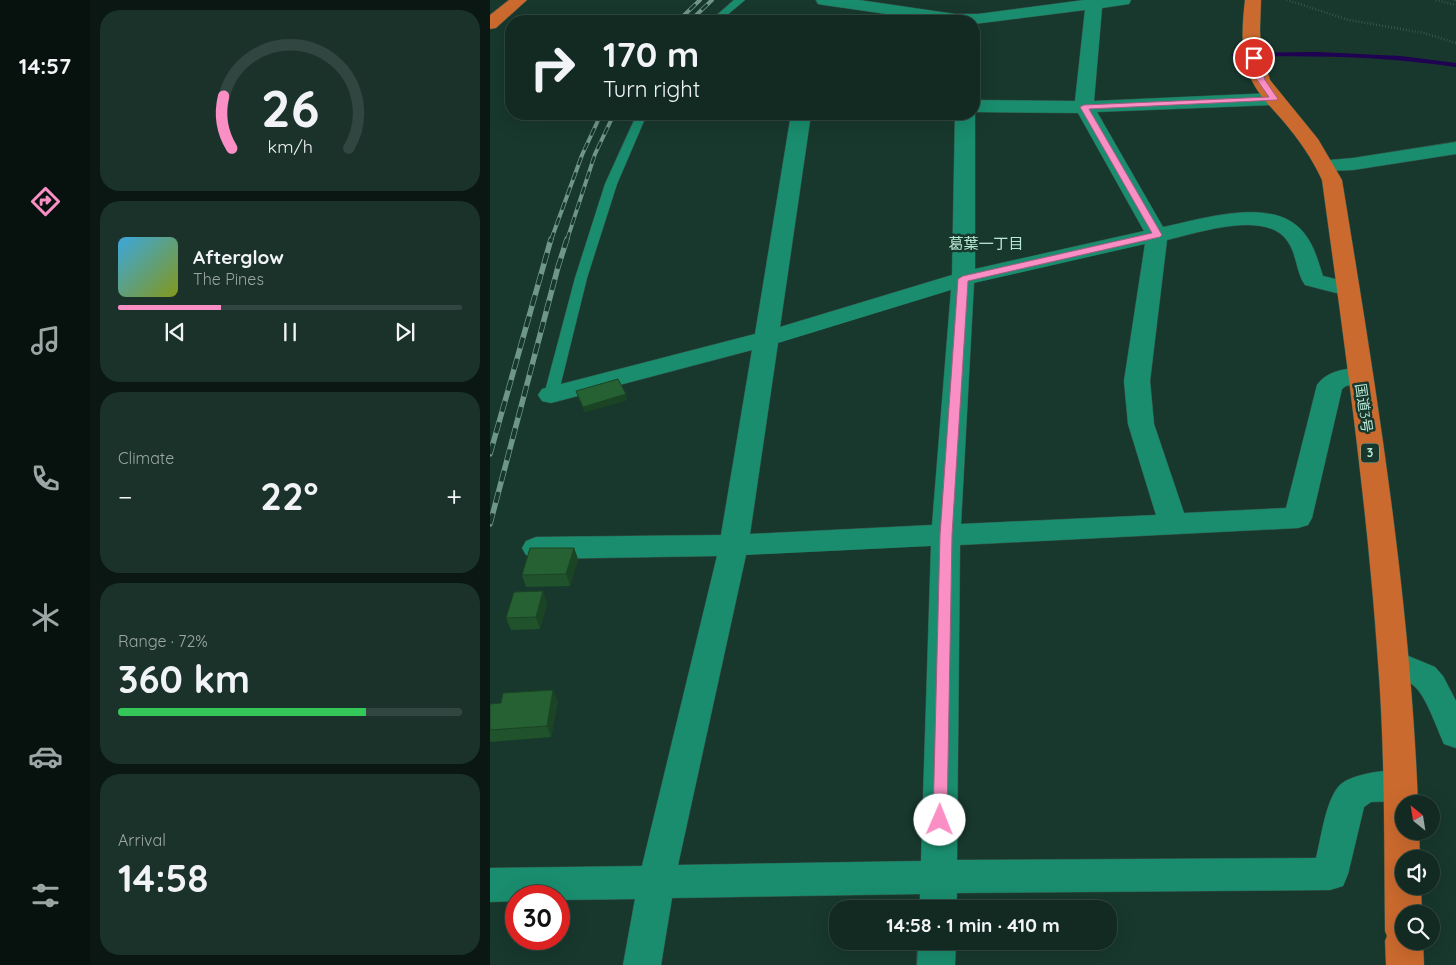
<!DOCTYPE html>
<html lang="en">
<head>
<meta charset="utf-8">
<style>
  body { margin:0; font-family:Quicksand,"Noto Sans JP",sans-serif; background:#1b322a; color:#f1f3f6; height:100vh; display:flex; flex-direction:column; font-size:19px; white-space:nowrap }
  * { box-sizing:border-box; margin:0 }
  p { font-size:16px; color:#9ca7a5 }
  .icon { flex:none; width:28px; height:28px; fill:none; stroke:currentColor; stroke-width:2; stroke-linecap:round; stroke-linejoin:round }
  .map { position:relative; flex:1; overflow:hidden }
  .side { display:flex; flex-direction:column; gap:10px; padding:10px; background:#0a1713; width:400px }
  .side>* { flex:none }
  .guide { position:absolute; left:15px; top:15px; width:475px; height:105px; border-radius:20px; box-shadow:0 5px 20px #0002,0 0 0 1px #314640; background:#122a22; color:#f1f3f6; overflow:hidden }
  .needle { width:32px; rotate:330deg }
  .buttons { position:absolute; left:905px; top:795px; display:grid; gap:10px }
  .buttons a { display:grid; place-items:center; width:45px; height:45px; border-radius:50%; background:#122a22; box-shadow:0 5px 20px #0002,0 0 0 1px #314640; font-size:25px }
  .speed { position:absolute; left:15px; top:885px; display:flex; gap:10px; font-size:25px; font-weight:700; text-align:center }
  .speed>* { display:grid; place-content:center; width:65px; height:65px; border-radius:50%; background:#122a22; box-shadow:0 5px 20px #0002,0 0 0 1px #314640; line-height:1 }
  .speed .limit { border:8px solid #d22; background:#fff; color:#111 }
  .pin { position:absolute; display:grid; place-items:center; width:42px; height:42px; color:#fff; margin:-21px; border:2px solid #fff; border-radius:50%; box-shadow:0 1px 5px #0007 }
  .me { position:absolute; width:55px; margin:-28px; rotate:1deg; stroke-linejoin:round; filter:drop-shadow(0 0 4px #0008) }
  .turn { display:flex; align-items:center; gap:18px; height:105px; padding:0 15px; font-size:22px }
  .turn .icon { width:65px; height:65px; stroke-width:2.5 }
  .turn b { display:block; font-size:35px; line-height:42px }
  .big { font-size:38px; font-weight:800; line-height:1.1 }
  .side .tile { flex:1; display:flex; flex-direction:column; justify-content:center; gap:8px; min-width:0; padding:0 18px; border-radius:20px; background:#1b322a }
  .side .dial { align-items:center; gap:0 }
  .dial svg { height:130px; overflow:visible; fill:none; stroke:#314640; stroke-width:7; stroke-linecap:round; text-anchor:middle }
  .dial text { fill:#f1f3f6; stroke:none }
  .song { display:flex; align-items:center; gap:15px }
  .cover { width:60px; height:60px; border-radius:8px; background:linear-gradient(135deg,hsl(200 70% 55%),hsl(70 70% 35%)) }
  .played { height:5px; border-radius:2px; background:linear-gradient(90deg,#fa8fc6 30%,#314640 30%) }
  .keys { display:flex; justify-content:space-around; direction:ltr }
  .heat { display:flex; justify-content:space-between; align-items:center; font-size:28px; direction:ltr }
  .charge { height:8px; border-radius:4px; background:linear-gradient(90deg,#34c759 72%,#314640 0) }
  .trip { position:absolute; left:339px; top:900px; width:288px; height:50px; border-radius:20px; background:#122a22; box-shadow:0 5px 20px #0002,0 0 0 1px #314640; font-weight:800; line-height:50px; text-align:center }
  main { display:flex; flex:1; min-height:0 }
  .menu { display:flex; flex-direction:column; width:90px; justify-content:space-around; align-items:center; background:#07110e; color:#9ca7a5 }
  .menu .icon { width:35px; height:35px }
  .menu .selected { color:#fa8fc6 }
  .menu b { font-size:22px; color:#f1f3f6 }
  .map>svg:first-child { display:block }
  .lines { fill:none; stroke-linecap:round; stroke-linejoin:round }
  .stream { fill:#200253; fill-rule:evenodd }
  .lane-casing { stroke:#34574b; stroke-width:1 }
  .street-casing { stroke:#34574b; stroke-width:1 }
  .highway-casing { stroke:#34574b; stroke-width:1 }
  .path { stroke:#4e7265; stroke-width:2.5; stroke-dasharray:0.5 2.5; stroke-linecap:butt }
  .lane { fill:#1a8d6e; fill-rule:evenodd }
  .street { fill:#1a8d6e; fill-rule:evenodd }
  .highway { fill:#cb6a2e; fill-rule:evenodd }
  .rail-far1-casing { stroke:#6f9788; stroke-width:4 }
  .rail-casing { stroke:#6f9788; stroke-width:5.5 }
  .rail-far1 { stroke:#18382d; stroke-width:2.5; stroke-dasharray:8; stroke-linecap:butt }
  .rail { stroke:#18382d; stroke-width:4; stroke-dasharray:11; stroke-linecap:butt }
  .wall { fill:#20532c }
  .shaded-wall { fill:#1a4424 }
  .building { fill:#256133; stroke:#1a4424 }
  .route { fill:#fa8fc6; stroke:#a25d81 }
  .labels { text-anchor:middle; stroke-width:5; stroke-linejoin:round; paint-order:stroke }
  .shield { fill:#18382d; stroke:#89b3a3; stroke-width:1 }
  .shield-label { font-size:12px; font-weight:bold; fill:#bae8d6 }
  .street-label { font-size:14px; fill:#bae8d6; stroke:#18382d }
  .neighbourhood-label { font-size:15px; fill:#bae8d6; stroke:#18382d }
</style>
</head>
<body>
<main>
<nav class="menu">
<b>14:57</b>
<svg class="icon selected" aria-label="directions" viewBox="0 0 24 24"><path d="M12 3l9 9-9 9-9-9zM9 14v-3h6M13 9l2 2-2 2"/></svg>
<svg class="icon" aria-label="music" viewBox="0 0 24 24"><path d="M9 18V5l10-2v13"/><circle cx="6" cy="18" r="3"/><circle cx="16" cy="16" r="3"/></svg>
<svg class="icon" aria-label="phone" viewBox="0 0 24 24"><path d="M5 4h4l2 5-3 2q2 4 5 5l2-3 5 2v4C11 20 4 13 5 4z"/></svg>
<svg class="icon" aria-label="climate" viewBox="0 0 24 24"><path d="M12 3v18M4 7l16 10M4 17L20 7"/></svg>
<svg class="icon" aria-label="car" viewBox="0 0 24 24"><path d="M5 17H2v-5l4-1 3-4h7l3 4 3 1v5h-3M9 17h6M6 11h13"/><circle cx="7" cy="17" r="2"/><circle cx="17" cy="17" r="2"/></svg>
<svg class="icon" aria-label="filters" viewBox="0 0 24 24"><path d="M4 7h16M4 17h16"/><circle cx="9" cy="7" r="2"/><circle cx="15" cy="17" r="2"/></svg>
</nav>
<section class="side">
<div class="tile dial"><svg viewBox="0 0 100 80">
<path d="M14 69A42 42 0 1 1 86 69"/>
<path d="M14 69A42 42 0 0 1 9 37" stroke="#fa8fc6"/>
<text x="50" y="56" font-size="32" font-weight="700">26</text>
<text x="50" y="72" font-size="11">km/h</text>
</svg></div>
<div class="tile">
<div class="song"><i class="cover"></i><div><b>Afterglow</b><p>The Pines</p></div></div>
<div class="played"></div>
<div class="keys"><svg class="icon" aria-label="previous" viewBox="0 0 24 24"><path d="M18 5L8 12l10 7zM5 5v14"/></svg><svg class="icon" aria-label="pause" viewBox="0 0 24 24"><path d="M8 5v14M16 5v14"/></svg><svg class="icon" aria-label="next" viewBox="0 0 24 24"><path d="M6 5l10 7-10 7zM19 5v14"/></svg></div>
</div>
<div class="tile"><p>Climate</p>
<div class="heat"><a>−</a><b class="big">22°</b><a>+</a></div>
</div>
<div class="tile"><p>Range · 72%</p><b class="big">360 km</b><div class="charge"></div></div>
<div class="tile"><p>Arrival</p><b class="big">14:58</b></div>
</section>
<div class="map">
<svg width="966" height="965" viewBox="0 0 966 965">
  <rect width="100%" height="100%" fill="#18382d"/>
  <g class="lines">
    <!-- stream -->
    <path class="stream" d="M828,52L911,56L966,63V67C892,56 819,55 744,57L741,55L744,53Z"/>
    <defs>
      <g id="lane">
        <path d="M244,0H255L230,21H220Z"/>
        <path d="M147,114H157L127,184L97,278L68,395L66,398H56L54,395L85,278L115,184Z"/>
      </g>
      <g id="street">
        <path d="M326,0H369L465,14H488L594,0H641L639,4L612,8L604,101L784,93L791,95L794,99L791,103L784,105L607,112L673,227C713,219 784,195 814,233C824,245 828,261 833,276L866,284L870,289L866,294L858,296L815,285C806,272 807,255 798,242C777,209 708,233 677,240L660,381L664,424L694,513L796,508L827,385C837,370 861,366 878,370L882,376L878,382L856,386L852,389L822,518L818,525L808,528L470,545L467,860L826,858C831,839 836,797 851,784C858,778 871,775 880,773C894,770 908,771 922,776L927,786L922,796L910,801L881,802L874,807L858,874L853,886L840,890L467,893L466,909H430V894L182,898L171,965H133L145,899L69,900V896H26V901L0,902V868L152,866L227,556L46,559L36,555L32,548L36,541L46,537L231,535L262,350L61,403L52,401L48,395L52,389L265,334L301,114H321L290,327L462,275L465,114H485V269L654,231L588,113L484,112V100L585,101L595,10L484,24V21H445L334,5L328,4ZM655,244L634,381L638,424L666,515L471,524L484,283ZM461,290L442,525L260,534L288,343ZM441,546L431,861L188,865L256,555Z"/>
        <path d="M966,142V154L863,170L836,171L829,169L826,165L829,161L863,158Z"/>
        <path d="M904,650L945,667L953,676L966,701V748L954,744C947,729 936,695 923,685C910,675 897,679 888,663L893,654Z"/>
        <path d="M428,941H466L465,965H427Z"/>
      </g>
      <g id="highway">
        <path d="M19,0H37L6,28L0,29V15Z"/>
        <path d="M755,0H771L770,30L771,51L780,80L828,139L852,180C886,387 920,594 928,804H914V831H929L930,859H914V886H931L932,914H914V941H933L934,965H896L895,941L897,936L895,931C894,841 895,751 888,662C877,501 854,340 832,180C822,158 809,140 794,122C783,109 769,96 761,79C750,55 752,26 755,0Z"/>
      </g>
    </defs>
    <!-- lane casing -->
    <use href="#lane" class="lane-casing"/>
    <!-- street casing -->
    <use href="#street" class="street-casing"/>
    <!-- highway casing -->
    <use href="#highway" class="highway-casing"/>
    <!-- path -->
    <g class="path">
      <path d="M797,0L859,20L934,33L966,43"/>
      <path d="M946,0L966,5"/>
      <path d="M965,0L966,2"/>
    </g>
    <!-- lane -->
    <use href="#lane" class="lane"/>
    <!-- street -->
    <use href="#street" class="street"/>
    <!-- highway -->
    <use href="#highway" class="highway"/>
    <defs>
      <g id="rail-far1">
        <path d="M188,21L210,0"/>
        <path d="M200,21L222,0"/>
        <path d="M61,240L92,155L111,114"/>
        <path d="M77,240L105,154L124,114"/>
      </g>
      <g id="rail">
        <path d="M0,454L61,239"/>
        <path d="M0,524L68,267L77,239"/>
      </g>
    </defs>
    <!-- rail-far1 casing -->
    <use href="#rail-far1" class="rail-far1-casing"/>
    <!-- rail casing -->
    <use href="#rail" class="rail-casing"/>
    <!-- rail-far1 -->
    <use href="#rail-far1" class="rail-far1"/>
    <!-- rail -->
    <use href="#rail" class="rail"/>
  </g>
  <!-- wall -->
  <g class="wall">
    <path d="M86,391L137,400L95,412L88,397Z"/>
    <path d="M84,548L88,559L80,586L36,587L32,575Z"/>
    <path d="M57,603L50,629L21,630L16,618Z"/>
    <path d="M68,701L61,737L0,742V704Z"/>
  </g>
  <!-- shaded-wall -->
  <g class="shaded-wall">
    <path d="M136,394L137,400L95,412L93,407Z"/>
    <path d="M84,548L88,559L80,586L76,574Z"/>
    <path d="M53,591L57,603L50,629L46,617Z"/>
    <path d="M63,690L68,701L61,737L57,726Z"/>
  </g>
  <!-- building -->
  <g class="building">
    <path d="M128,379L136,394L93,407L86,391Z"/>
    <path d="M40,548H84L76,574L32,575Z"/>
    <path d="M53,591L46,617L16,618L24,592Z"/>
    <path d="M63,690L57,726L0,730V704L11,703L13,693Z"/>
  </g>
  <!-- route -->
  <path class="route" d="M764,56L768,58L775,80L788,99L787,100L599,109L672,235L670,237L478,281L462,535L457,820L455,824L450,826L445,824L443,820L450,535L468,279L473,276L662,233L590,107L594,105L779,97L767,80L760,58Z"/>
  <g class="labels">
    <!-- shield labels -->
    <rect class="shield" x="871" y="443.5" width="18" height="19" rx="4"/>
    <g class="shield-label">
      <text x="880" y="457">3</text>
    </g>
    <!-- street labels -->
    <g class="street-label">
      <text transform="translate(874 408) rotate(82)" y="5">国道3号</text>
    </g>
    <!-- neighbourhood labels -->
    <g class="neighbourhood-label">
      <text x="496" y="249">葛葉一丁目</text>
    </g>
  </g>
</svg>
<div class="buttons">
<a><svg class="needle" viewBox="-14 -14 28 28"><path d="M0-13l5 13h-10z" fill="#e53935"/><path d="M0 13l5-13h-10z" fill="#9ca7a5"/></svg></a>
<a><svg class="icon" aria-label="sound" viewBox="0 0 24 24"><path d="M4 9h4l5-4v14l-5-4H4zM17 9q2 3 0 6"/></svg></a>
<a><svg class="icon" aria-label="search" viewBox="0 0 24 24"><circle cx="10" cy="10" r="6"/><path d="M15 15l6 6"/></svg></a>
</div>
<div class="speed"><div class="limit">30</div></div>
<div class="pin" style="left:764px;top:58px;background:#d93025"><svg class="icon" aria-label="arrive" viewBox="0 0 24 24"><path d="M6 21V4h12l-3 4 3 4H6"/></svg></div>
<svg class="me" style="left:450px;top:820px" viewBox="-20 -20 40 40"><circle r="19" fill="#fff"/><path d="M0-13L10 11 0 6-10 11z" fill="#fa8fc6"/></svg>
<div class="trip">14:58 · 1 min · 410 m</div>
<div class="guide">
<div class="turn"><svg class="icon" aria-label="right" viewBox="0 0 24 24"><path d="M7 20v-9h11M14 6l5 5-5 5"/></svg><div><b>170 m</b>Turn right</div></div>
</div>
</div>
</main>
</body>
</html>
